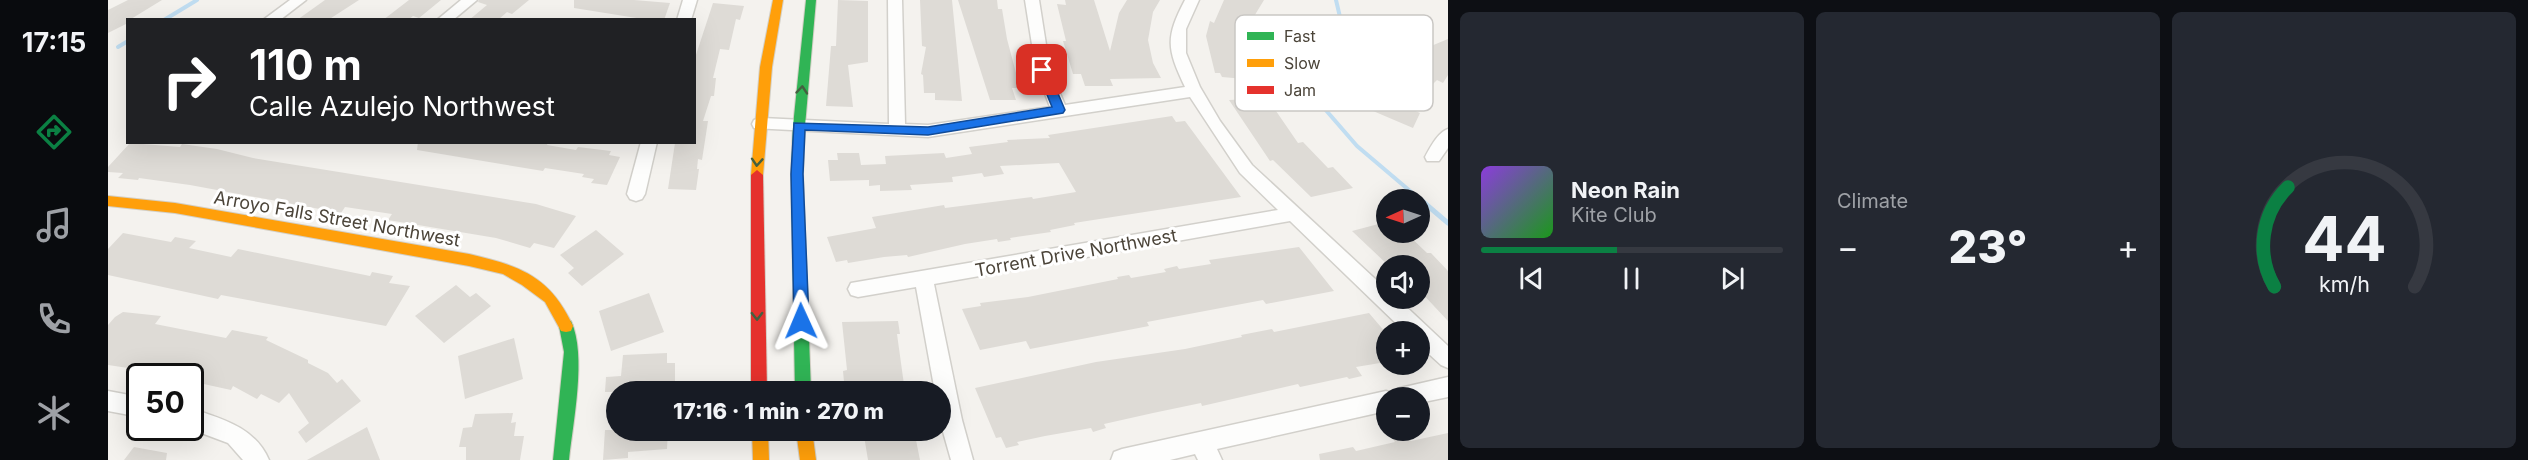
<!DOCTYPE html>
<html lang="en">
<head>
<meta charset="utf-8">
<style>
  body { margin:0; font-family:Inter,sans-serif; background:#242831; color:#f1f3f6; height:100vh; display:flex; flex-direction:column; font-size:22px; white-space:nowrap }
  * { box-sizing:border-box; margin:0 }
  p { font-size:20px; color:#9ea1a6 }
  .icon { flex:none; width:33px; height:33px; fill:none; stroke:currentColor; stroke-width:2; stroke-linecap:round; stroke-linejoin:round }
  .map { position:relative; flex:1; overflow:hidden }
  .panel { display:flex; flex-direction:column; gap:12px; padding:12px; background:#0d0f14; width:1080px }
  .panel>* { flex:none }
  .hud { position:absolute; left:18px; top:18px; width:570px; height:126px; border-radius:0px; box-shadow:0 6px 24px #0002; background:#202124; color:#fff; overflow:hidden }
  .needle { width:39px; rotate:267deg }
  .tools { position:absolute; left:1268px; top:189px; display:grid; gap:12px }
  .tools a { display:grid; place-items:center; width:54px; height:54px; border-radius:50%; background:#171b24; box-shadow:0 6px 24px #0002; font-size:30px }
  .speed { position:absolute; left:18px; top:363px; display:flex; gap:12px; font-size:30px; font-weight:700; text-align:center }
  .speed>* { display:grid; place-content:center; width:78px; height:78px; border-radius:50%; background:#171b24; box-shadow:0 6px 24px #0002; line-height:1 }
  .speed .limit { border:3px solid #111; border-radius:9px; background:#fff; color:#111 }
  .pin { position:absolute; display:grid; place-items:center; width:51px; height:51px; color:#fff; margin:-26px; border-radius:12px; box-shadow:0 3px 9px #0006 }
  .me { position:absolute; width:66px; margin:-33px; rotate:359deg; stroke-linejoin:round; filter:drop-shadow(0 0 4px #0008) }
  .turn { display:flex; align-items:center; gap:21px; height:126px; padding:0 24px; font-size:27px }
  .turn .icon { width:78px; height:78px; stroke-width:2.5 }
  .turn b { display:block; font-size:42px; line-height:51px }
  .big { font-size:45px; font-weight:800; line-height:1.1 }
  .panel .card { flex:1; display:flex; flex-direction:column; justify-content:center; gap:9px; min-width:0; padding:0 21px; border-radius:9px; background:#242831 }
  .panel .dial { align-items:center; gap:0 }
  .dial svg { height:156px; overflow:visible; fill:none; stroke:#363941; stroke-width:7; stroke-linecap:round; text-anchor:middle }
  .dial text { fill:#f1f3f6; stroke:none }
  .song { display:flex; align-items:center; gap:18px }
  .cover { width:72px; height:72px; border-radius:9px; background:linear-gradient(135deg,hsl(270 70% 55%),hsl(120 70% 35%)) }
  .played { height:6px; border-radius:3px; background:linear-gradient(90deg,#0b8043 45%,#363941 45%) }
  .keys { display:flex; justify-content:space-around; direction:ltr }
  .heat { display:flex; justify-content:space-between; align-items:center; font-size:33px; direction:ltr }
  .panel .tiles { flex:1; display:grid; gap:12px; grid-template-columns:repeat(3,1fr) }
  .trip { position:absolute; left:498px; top:381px; width:345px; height:60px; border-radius:30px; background:#171b24; box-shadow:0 6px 24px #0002; font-weight:800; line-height:60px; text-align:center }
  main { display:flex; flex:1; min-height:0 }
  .tabs { display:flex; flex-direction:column; width:108px; justify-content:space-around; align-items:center; background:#090b0e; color:#9ea1a6 }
  .tabs .icon { width:42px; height:42px }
  .tabs .current { color:#0b8043 }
  .tabs b { font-size:27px; color:#f1f3f6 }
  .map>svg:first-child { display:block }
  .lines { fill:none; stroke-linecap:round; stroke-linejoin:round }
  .stream-far1 { stroke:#c0ddf1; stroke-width:4 }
  .stream { stroke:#c0ddf1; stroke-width:5 }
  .building { fill:#dedbd6 }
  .street-casing { stroke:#d2d0cb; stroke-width:3 }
  .fast-casing { stroke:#d3cfc5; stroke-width:2 }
  .slow-casing { stroke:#d3cfc5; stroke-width:2 }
  .jam-casing { stroke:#d3cfc5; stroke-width:2 }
  .street { fill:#fdfdfc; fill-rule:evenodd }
  .fast { fill:#30b455; fill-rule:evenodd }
  .slow { fill:#ff9f0a; fill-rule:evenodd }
  .jam { fill:#e5322d; fill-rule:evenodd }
  .oneway { stroke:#446040 }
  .route { fill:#1a73e8; stroke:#114b97; stroke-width:1.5 }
  .labels { text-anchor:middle; stroke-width:6; stroke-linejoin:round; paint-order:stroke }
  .street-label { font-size:18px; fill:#4b4439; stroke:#fff }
  .key { fill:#fff; stroke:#c9c7c4; stroke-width:1.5 }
  .key-label { font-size:16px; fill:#4b4439 }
</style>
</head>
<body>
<main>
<nav class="tabs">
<b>17:15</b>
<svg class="icon current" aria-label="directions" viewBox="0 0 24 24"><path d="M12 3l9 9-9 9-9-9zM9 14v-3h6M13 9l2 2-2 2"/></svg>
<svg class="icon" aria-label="music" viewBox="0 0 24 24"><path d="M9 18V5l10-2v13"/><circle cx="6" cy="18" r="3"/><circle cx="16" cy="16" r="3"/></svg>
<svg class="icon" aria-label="phone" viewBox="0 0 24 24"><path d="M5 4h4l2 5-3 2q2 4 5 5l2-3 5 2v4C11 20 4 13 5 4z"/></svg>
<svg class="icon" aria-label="climate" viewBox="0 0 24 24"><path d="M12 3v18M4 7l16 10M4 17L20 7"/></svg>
</nav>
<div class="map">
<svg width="1340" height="460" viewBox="0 0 1340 460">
  <rect width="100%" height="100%" fill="#f4f2ee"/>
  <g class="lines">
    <!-- stream-far1 -->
    <g class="stream-far1">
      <path d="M1228,0L1232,17L1183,70L1249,146L1315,202"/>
      <path d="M56,20L89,0"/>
      <path d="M10,47L20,41"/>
    </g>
    <!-- stream -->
    <path class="stream" d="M1313,200L1340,223"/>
  </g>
  <!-- building -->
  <g class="building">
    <path d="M20,0H54L23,19L25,20H20V23L0,33V10Z"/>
    <path d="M217,0H251L220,20H189Z"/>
    <path d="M301,0H333L311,18L305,16L300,20H275Z"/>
    <path d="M371,0H421L404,14L399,12L390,20H361L379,5L370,2Z"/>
    <path d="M466,0H526L562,3L556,20H541L466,8Z"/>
    <path d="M730,0L760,1V62L740,65L745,107L718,106L723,46H728Z"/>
    <path d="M812,0H844L854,101L827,100V93H816L815,75L813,74L818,47L814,46Z"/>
    <path d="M850,0H889L890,9H894L899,39L912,88H904L908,100H882Z"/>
    <path d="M957,0H986L1002,51L1011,13L1019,0H1052L1045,12L1040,40L1045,63L1053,78L1002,79L1005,86H977L973,74H965L955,41H958L949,4L958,5Z"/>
    <path d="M1116,0H1156L1142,23L1153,26L1150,42L1129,37L1134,56L1128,55L1137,79L1114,77L1112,73H1107L1098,36L1102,21L1106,23Z"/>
    <path d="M605,3L636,6L632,20L628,19L621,50L612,49L605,78H608L606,96H603L595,121H600L594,160L590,159L589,169H591L588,190L560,189L567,143L586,144V61Z"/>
    <path d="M1340,39V75L1335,83L1329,80L1301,108L1312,113L1305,128L1258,108L1267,94L1287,77L1290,78L1311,51Z"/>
    <path d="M1159,98L1190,143L1195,142L1220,168L1225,167L1245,188L1203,197L1165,160L1162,161L1121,100Z"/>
    <path d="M1064,116L1068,122L1077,121L1133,197L966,223L967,225L942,230L943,232L902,238L903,240L890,242L889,239L857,244L800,257L799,255L776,257L740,263L739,260L728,262L719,237L768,228L764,217L836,205L837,208L924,197L925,199L968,192L951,163L892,166L896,174L876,177L874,173L844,177L845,182L802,185L804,190L772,191V185L761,186V180L722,181L720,160H730L729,153H751L753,165L778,164L777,156L836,153L838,158L864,154L861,147L900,142L899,140L942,138L940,135Z"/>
    <path d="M310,142H440L439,145L468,150L470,147L503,151L501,155L512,157L499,185L483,183L486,179L474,177L476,174L437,168L435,171L309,150Z"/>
    <path d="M22,143L72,147L74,144L109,149L145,158L428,204L468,216L446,248L426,243L422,248L388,238L280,220L284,214L237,207L233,213L82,185L31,178L30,180L10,178L15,173L0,172V167Z"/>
    <path d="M1278,222V232H1297L1319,253H1323L1340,271V321L1311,290V266H1281L1244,231Z"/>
    <path d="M488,230L516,254L474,286L460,273L466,268L452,255Z"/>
    <path d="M15,233L63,242L67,237L88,241L81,248L123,257L130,249L262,276L264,272L285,276L281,283L302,286L278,326L113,295L110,299L0,275V249Z"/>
    <path d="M1191,247L1226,291L1158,304L1155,300L1039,322L1041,326L922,349L918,341L872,350L854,309L873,306L872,303L920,297L1010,279L1009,277L1021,275L1023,278L1058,272L1056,269L1069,266L1071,269L1103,264L1101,260Z"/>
    <path d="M348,285L362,297L368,293L383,306L336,343L307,316Z"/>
    <path d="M541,293L556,332L503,351L491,311Z"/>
    <path d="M15,312L53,316L47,324L118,338L124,330L160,337L158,340L200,360V363L220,373L229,383L234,379L253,401L198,443L190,432L201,423L181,393L171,403L153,394L149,399L125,386L123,390L82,381V375L52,368L47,372L0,365V325L7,317Z"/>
    <path d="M1261,313L1278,333V362L1248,367L1254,376L1241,379L1239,377L1192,387L1190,384L1094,406L1093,403L1045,413L996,424L998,428L985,432L983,428L937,436L909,442L911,445L898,448L893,437L888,438L867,388L988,362L1077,349L1134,337L1133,335L1164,329L1166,332Z"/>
    <path d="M790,321L792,334H789L797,392H737L735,371L739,370L734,322Z"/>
    <path d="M406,338L415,379L357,399L350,356Z"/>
    <path d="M559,353V363H567V387L556,388V392H497L498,377L513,376L515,355Z"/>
    <path d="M405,413L403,423L408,422L406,436H416L412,460H358V447H351L355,428L364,427L367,414Z"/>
    <path d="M259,427L272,460H199Z"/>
    <path d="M497,430H560L559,449L520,452V458L495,460Z"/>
    <path d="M755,430H806L812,460H760Z"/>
    <path d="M1340,433V460H1212L1211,454L1245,447L1248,451L1287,442L1285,439L1299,436L1303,441Z"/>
    <path d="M26,447L59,453L58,460H16Z"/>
  </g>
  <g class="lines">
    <defs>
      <g id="street">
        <path d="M182,0H198L172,20H155Z"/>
        <path d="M353,0H369L345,20H329Z"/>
        <path d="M575,0H589L583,20H569Z"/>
        <path d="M780,0H794L797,124L820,125L942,107L928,70L917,0H931L942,70L957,105L1077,87C1059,49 1057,38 1077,0H1091L1078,29V53L1092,87L1112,121L1144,165L1278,289V298H1289L1340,346V368L1333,365L1311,345V332H1297L1182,221L826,284L854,420L865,460H843L832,421V392H827L808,287L750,297L743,295L740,289L743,283L1170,210L1132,173L1082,97L820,137L646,128L644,124L646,120L652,118L781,124Z"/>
        <path d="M1340,129V148L1331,161H1319L1317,157C1322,148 1330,132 1340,129Z"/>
        <path d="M533,142H549L537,194L534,199L528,201L522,199L519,194Z"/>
        <path d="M1340,377V397L1311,403V398H1278V411L1109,449L1114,460H1090L1087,454L1062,460H1003L1006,452L1014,449L1278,391L1284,393L1292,388Z"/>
        <path d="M0,391L32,397V417L0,411Z"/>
        <path d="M82,408C114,419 147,427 161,460H135L120,443L80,428H82Z"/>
      </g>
      <g id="fast">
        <path d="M698,0H708L697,126L695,174L703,392H687L683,174L685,126Z"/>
        <path d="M458,320L463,321C479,355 465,422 461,460H445L456,352L451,326L453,321Z"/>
      </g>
      <g id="slow">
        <path d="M665,0H675L664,67L655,175L649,180L643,175L652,67Z"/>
        <path d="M0,196L67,203L361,254C412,266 442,276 465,326L463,331L458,332L453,331L437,302L414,285L395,274L361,266L67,213L0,206Z"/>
        <path d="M644,430H660L661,460H645Z"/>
        <path d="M688,430H704L708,460H692Z"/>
      </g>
      <path id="jam" d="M649,170L655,175L659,392H643V175Z"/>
    </defs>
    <!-- street casing -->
    <use href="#street" class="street-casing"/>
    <!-- fast casing -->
    <use href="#fast" class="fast-casing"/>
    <!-- slow casing -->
    <use href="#slow" class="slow-casing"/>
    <!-- jam casing -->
    <use href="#jam" class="jam-casing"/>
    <!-- street -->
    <use href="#street" class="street"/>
    <!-- fast -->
    <use href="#fast" class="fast"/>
    <!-- slow -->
    <use href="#slow" class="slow"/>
    <!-- jam -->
    <use href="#jam" class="jam"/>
  </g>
  <!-- one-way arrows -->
  <defs><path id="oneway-chevron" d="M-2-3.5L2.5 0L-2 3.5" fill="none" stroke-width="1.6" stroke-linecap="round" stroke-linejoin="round" transform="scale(1.5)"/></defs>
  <g class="oneway">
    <use href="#oneway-chevron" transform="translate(694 90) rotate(-85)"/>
    <use href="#oneway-chevron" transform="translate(649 162) rotate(94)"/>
    <use href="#oneway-chevron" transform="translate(649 316) rotate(89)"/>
  </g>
  <!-- route -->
  <path class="route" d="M934,66L940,70L957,110L955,113L820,135L697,130L695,174L701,321L698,326L693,328L688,326L686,321L683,174L686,123L820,127L944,107L929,70Z"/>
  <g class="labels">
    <!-- street labels -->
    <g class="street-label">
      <text transform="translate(229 219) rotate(10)" y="6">Arroyo Falls Street Northwest</text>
      <text transform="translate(968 253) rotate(-10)" y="6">Torrent Drive Northwest</text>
    </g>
  </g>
  <!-- legend -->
  <rect x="1127" y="15" width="198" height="96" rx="9" class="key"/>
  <rect x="1139" y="32" width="27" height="8" fill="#30b455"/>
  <rect x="1139" y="59" width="27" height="8" fill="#ff9f0a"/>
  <rect x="1139" y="86" width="27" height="8" fill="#e5322d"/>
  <g class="key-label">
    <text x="1176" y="42">Fast</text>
    <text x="1176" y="69">Slow</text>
    <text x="1176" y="96">Jam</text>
  </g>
</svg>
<div class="tools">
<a><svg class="needle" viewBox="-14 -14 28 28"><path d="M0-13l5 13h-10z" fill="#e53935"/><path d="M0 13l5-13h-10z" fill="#9ea1a6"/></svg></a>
<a><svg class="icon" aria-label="sound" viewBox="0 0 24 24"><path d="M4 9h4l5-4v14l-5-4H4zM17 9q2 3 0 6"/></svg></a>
<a>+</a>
<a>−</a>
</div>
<div class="speed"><div class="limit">50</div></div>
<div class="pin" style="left:934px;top:70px;background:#d93025"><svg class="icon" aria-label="arrive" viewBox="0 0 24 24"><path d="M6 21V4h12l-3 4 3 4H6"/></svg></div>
<svg class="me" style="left:693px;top:321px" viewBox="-20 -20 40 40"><path d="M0-17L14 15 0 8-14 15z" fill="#1a73e8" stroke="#fff" stroke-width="4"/></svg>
<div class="trip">17:16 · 1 min · 270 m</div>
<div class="hud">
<div class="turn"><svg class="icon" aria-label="right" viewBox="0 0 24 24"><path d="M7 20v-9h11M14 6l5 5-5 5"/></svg><div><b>110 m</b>Calle Azulejo Northwest</div></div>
</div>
</div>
<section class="panel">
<div class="tiles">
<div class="card">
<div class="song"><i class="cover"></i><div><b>Neon Rain</b><p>Kite Club</p></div></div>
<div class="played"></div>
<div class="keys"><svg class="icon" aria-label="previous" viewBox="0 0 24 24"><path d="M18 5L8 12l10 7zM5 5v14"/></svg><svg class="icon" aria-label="pause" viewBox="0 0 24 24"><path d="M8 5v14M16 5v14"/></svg><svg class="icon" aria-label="next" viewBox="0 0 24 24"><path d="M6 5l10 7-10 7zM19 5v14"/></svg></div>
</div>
<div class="card"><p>Climate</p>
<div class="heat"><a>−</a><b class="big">23°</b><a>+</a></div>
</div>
<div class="card dial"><svg viewBox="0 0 100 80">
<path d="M14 69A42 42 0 1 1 86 69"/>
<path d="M14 69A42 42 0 0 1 21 18" stroke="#0b8043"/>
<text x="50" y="56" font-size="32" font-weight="700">44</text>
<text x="50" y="72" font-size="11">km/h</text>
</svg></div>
</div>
</section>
</main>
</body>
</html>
